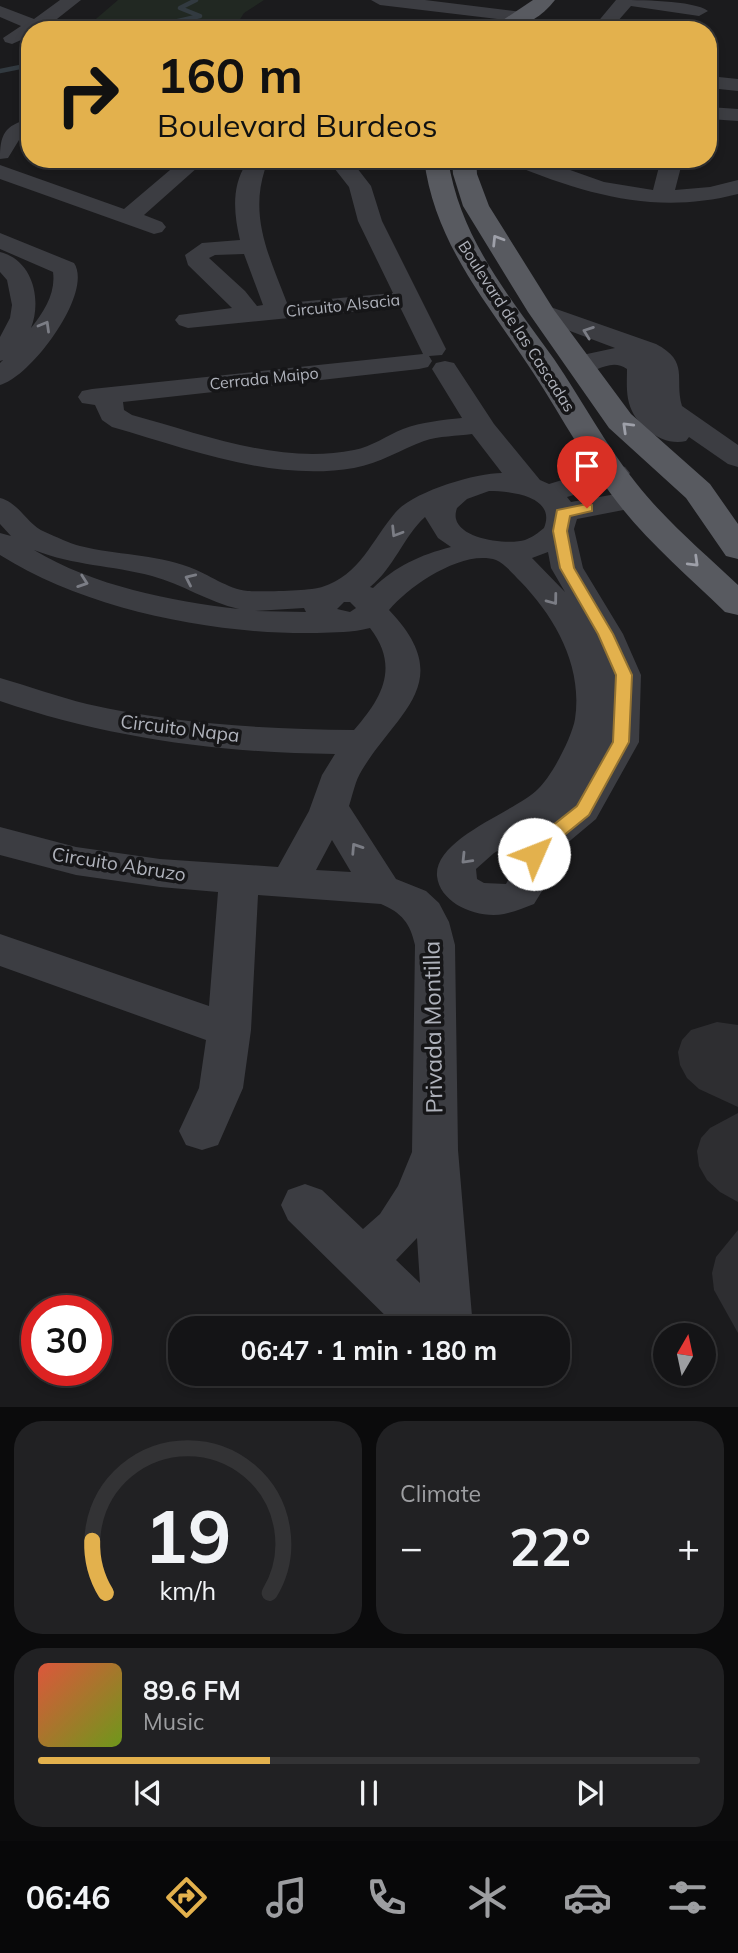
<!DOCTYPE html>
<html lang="en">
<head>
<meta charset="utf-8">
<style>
  body { margin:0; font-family:Mulish,sans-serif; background:#212123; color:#f1f3f6; height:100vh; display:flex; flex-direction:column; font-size:26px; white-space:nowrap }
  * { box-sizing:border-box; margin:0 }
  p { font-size:23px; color:#9d9ea1 }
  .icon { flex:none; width:38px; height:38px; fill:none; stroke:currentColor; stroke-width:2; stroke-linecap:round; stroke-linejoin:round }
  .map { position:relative; height:1407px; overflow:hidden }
  .drawer { display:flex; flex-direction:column; gap:14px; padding:14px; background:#0b0b0c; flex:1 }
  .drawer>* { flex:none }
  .hud { position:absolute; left:21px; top:21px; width:696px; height:147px; border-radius:28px; box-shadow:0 4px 10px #0003,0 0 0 2px #333335; background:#e3b14d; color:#111; overflow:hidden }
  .needle { width:46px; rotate:9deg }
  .buttons { position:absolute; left:653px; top:1323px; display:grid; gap:14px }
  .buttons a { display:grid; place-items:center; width:63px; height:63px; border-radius:50%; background:#141416; box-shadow:0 4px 10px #0003,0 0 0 2px #333335; font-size:35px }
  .speed { position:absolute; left:21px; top:1295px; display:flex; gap:14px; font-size:35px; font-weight:700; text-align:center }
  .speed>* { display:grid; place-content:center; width:91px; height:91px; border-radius:50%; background:#141416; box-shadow:0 4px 10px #0003,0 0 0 2px #333335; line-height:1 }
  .speed .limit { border:10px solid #d22; background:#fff; color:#111 }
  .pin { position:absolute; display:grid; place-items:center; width:60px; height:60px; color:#fff; margin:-72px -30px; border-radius:50% 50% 50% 0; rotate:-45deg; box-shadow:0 0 7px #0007 }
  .pin .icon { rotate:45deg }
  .me { position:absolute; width:77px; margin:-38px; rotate:46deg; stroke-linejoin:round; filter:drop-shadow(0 0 5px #0008) }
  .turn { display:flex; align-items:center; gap:24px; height:147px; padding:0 21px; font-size:32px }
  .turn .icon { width:91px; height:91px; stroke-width:2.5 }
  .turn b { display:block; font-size:49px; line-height:60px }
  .big { font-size:52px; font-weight:700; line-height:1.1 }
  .drawer .card { flex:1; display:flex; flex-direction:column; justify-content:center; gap:10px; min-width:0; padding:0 24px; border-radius:28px; background:#212123 }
  .drawer .dial { align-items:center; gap:0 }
  .dial svg { height:182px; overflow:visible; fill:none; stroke:#333335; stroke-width:7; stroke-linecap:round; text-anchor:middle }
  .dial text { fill:#f1f3f6; stroke:none }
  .song { display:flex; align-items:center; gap:21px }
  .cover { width:84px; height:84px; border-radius:10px; background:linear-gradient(135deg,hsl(10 70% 55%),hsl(80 70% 35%)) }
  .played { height:7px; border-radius:4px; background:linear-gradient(90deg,#e3b14d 35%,#333335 35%) }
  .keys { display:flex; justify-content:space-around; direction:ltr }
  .heat { display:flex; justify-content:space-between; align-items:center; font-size:38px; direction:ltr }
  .drawer .tiles { flex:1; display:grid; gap:14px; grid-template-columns:1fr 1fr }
  .card:last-child { grid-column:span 2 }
  .trip { position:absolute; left:168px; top:1316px; width:402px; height:70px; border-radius:28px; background:#141416; box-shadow:0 4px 10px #0003,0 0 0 2px #333335; font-weight:700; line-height:70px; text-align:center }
  .tabs { display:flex; height:112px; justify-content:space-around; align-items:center; background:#080809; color:#9d9ea1 }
  .tabs .icon { width:49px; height:49px }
  .tabs .active { color:#e3b14d }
  .tabs b { font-size:32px; color:#f1f3f6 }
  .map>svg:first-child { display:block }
  .green { fill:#212822 }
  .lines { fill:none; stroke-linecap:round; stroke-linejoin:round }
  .stream { stroke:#323a40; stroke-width:4.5 }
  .building { fill:#2e2e31 }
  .minor { fill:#3c3d42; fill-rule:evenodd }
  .major { fill:#585a60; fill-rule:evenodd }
  .oneway { stroke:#9ea0a9 }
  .oneway2 { stroke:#7b7d85 }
  .route { fill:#e3b14d; stroke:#947332; stroke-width:2 }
  .labels { text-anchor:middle; stroke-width:7; stroke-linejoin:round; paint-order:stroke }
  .far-street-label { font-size:16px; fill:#afb2bb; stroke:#161618 }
  .street-label { font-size:19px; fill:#afb2bb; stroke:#161618 }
  .near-street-label { font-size:23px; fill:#afb2bb; stroke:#161618 }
</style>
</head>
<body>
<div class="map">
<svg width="738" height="1407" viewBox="0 0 738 1407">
  <rect width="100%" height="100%" fill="#1b1b1d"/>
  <!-- green -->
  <path class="green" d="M118,0H264L244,13L233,30H83Z"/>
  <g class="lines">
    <!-- stream -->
    <g class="stream">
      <path d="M160,30L165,24L200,16L180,8L196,0"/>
      <path d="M0,71L30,65"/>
    </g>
  </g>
  <!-- building -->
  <g class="building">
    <path d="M717,1022L738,1025V1107L699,1089L687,1078L680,1065L678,1052L682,1040L691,1030Z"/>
    <path d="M738,1113V1202L720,1192L707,1180L699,1166L697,1151L701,1138L710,1128Z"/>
    <path d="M738,1230V1333L714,1290L712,1273L716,1257Z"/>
  </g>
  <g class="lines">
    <!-- minor -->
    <g class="minor">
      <path d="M60,0H81L43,30H30V36L12,44L5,42L3,38L21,26L0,17V6L34,19Z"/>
      <path d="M371,0H425L522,12L531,17L522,22L380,5Z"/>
      <path d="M616,0C637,0 694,0 708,11L699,16L631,6L610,30H591Z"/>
      <path d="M709,76L738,79V91L709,88Z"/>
      <path d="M709,107L738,109V121L709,119Z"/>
      <path d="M30,119V134L19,140L8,158L0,159C0,135 4,125 30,119Z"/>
      <path d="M183,159H207L144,215L162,222L166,227L162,232L154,234L0,179V165L124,209Z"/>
      <path d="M327,159H350L371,186L382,221L446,349L442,355L429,356L432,361L428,367L419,369L123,402L124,410L132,415C202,434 280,465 354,450C372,447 387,435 403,429C422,422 442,420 462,418L432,369L436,363L445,361L454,363L494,424L540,480L549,484L615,464L625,467L630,473L625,479L567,497L571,502L633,491L644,494L648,500L644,506L577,519L574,529L583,568L623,634L641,675L639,742L596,819L553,855L552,875L534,904C524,908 514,912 504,914C478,919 440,904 437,876C434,838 515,812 538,789C552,776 572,737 575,719C583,666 555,617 520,581C513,574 504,563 496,560C463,549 409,586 389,610C458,682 397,712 362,770C355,781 353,794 349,806L396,879L426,891L439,903L449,922L455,945L458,1150L473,1328H398L288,1220L281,1205L288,1190L305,1184L322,1190L363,1229L380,1214L398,1186L412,1152L415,945C410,923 402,913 381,904L258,895L251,1030L243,1088L218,1145L202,1150L186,1145L179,1131L199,1088L206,1040L0,966V934L209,1006L218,892L160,887L76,875L0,855V827L76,847L160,859L278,867L309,811L322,775L335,754C221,753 108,738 0,701V678C29,686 58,697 87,704C175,724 265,729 354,730C382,698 400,667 370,628C352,633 335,632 317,633C216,635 87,610 0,555V533L11,536L0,524V498C20,503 27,525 45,532C57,537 68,543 80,546C116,555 154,554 189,567C209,574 227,589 248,591C261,592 311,591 322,587C360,575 372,540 395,513C412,492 475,473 502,473L472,434C457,436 439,436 424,441C400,450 380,463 354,468C273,482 189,449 112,427L102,420L95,405L82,403L78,397L82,391L92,389L423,354L400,307L188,328L179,325L175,320L179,315L232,308L188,265L185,255L202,243L240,240C234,215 231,187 246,164H262L265,169C249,218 270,258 287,303L393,293L358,221L349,187ZM244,254L263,305L257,306L245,291L209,258L215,255ZM489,491C510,491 557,496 544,528C538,533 533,537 525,540C509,545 461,540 456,519C455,515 456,511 457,508L467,499ZM425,517L438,538L451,547C420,555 396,566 373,588L370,587C394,568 403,537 425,517ZM34,550C75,566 111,565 152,576C182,584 208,602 239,609C170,601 94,586 34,550ZM548,552L551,568L565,592L532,558ZM344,602H350L356,608L350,612L337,609ZM304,608L306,612L255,611ZM529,833C513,848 517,867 506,884L484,883L477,879L476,869L494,853ZM332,840L351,872L316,870ZM417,1238L420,1283L396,1260Z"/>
      <path d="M508,159H539L604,182L653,190L661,159H683L675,190L710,187L738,180V194C656,215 588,195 511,164Z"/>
      <path d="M0,233L74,263C94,293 30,378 0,385V363L3,360L0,361V337L10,318L12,305L7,280L0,272V252C33,260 42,300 31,328C44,312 56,293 53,272L0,249Z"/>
      <path d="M542,304L656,344C690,362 674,378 682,406L738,445V467L728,464L689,437L686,441C663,447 635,426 629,403C626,392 627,380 627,369C608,356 593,378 573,373L569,367L573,361L587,354L615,348L533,317L529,312L533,307Z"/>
    </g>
    <!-- major -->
    <g class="major">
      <path d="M533,0H555C537,23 515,30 488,30Z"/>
      <path d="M424,159H448C460,238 509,296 554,359C582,400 605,444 636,483C666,521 703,552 738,585V615L725,612C686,574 643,538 611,494C578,450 553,401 522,356C479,292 434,238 424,159Z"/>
      <path d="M452,159H476L477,174L489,206L554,310L631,414L710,484L738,524V559L726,556L686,498L609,428L528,312L463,206L453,174Z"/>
    </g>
  </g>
  <!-- one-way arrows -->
  <defs><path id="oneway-chevron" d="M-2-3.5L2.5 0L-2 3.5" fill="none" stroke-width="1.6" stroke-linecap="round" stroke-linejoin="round" transform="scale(1.75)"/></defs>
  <g class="oneway">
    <use href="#oneway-chevron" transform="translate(497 240) rotate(-122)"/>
    <use href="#oneway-chevron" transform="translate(627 427) rotate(-136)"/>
    <use href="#oneway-chevron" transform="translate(694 562) rotate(44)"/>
  </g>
  <g class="oneway2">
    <use href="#oneway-chevron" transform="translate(45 326) rotate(-60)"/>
    <use href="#oneway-chevron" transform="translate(588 332) rotate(-160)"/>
    <use href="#oneway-chevron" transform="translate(396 532) rotate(122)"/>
    <use href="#oneway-chevron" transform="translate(190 579) rotate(-155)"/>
    <use href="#oneway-chevron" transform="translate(83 582) rotate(19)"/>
    <use href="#oneway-chevron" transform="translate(553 600) rotate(53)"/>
    <use href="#oneway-chevron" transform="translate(356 848) rotate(-123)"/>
    <use href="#oneway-chevron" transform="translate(466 859) rotate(134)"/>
  </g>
  <!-- route -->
  <path class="route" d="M587,504L592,505V511L570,516L567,531L574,568L613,634L632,675L629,742L589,815L546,850L540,858H528L525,854L533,841L577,806L613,742L616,675L598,634L560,568L553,531L557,510Z"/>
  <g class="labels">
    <!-- far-street labels -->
    <g class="far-street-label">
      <text transform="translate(343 305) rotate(-6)" y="6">Circuito Alsacia</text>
      <text transform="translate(517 326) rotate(57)" y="6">Boulevard de las Cascadas</text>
      <text transform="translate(264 378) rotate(-6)" y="6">Cerrada Maipo</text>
    </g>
    <!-- street labels -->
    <g class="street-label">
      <text transform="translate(180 728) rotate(7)" y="7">Circuito Napa</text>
      <text transform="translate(119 864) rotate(9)" y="7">Circuito Abruzo</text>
    </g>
    <!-- near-street labels -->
    <g class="near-street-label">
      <text transform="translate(433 1027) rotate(-91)" y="8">Privada Montilla</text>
    </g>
  </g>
</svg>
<div class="buttons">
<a><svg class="needle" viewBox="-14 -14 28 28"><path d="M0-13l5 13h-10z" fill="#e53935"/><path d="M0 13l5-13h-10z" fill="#9d9ea1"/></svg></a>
</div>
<div class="speed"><div class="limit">30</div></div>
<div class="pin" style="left:587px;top:508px;background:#d93025"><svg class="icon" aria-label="arrive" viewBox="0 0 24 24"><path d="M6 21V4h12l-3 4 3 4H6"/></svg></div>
<svg class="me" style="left:534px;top:854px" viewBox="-20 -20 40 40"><circle r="19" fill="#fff"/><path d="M0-13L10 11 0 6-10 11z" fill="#e3b14d"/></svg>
<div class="trip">06:47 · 1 min · 180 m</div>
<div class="hud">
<div class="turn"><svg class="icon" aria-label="right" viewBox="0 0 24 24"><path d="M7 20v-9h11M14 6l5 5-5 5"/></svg><div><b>160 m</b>Boulevard Burdeos</div></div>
</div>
</div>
<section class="drawer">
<div class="tiles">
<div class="card dial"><svg viewBox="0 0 100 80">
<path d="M14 69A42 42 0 1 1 86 69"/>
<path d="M14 69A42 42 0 0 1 8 46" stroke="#e3b14d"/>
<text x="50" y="56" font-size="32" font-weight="700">19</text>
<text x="50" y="72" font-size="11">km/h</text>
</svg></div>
<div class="card"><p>Climate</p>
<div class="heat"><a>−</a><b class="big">22°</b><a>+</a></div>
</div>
<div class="card">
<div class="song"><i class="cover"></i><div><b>89.6 FM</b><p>Music</p></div></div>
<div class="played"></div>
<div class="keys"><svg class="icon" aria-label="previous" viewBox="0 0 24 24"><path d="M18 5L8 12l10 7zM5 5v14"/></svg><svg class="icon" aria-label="pause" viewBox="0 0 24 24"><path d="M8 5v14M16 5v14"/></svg><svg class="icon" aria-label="next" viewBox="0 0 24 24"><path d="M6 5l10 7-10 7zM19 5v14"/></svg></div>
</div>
</div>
</section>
<nav class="tabs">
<b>06:46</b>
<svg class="icon active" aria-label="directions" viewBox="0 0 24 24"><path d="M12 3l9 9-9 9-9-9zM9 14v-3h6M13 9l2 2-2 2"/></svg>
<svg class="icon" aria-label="music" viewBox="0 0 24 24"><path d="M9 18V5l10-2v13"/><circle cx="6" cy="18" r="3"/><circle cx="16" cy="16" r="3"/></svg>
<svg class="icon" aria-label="phone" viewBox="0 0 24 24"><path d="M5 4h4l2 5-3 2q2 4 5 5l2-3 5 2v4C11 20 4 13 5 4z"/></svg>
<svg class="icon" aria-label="climate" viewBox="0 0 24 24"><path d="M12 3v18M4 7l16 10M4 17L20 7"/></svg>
<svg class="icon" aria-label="car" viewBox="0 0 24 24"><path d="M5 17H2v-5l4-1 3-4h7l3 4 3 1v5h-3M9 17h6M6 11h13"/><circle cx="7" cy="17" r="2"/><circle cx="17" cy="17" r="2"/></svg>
<svg class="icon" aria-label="filters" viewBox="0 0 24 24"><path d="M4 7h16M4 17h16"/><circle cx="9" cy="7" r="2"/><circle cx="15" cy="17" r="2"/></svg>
</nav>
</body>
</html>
